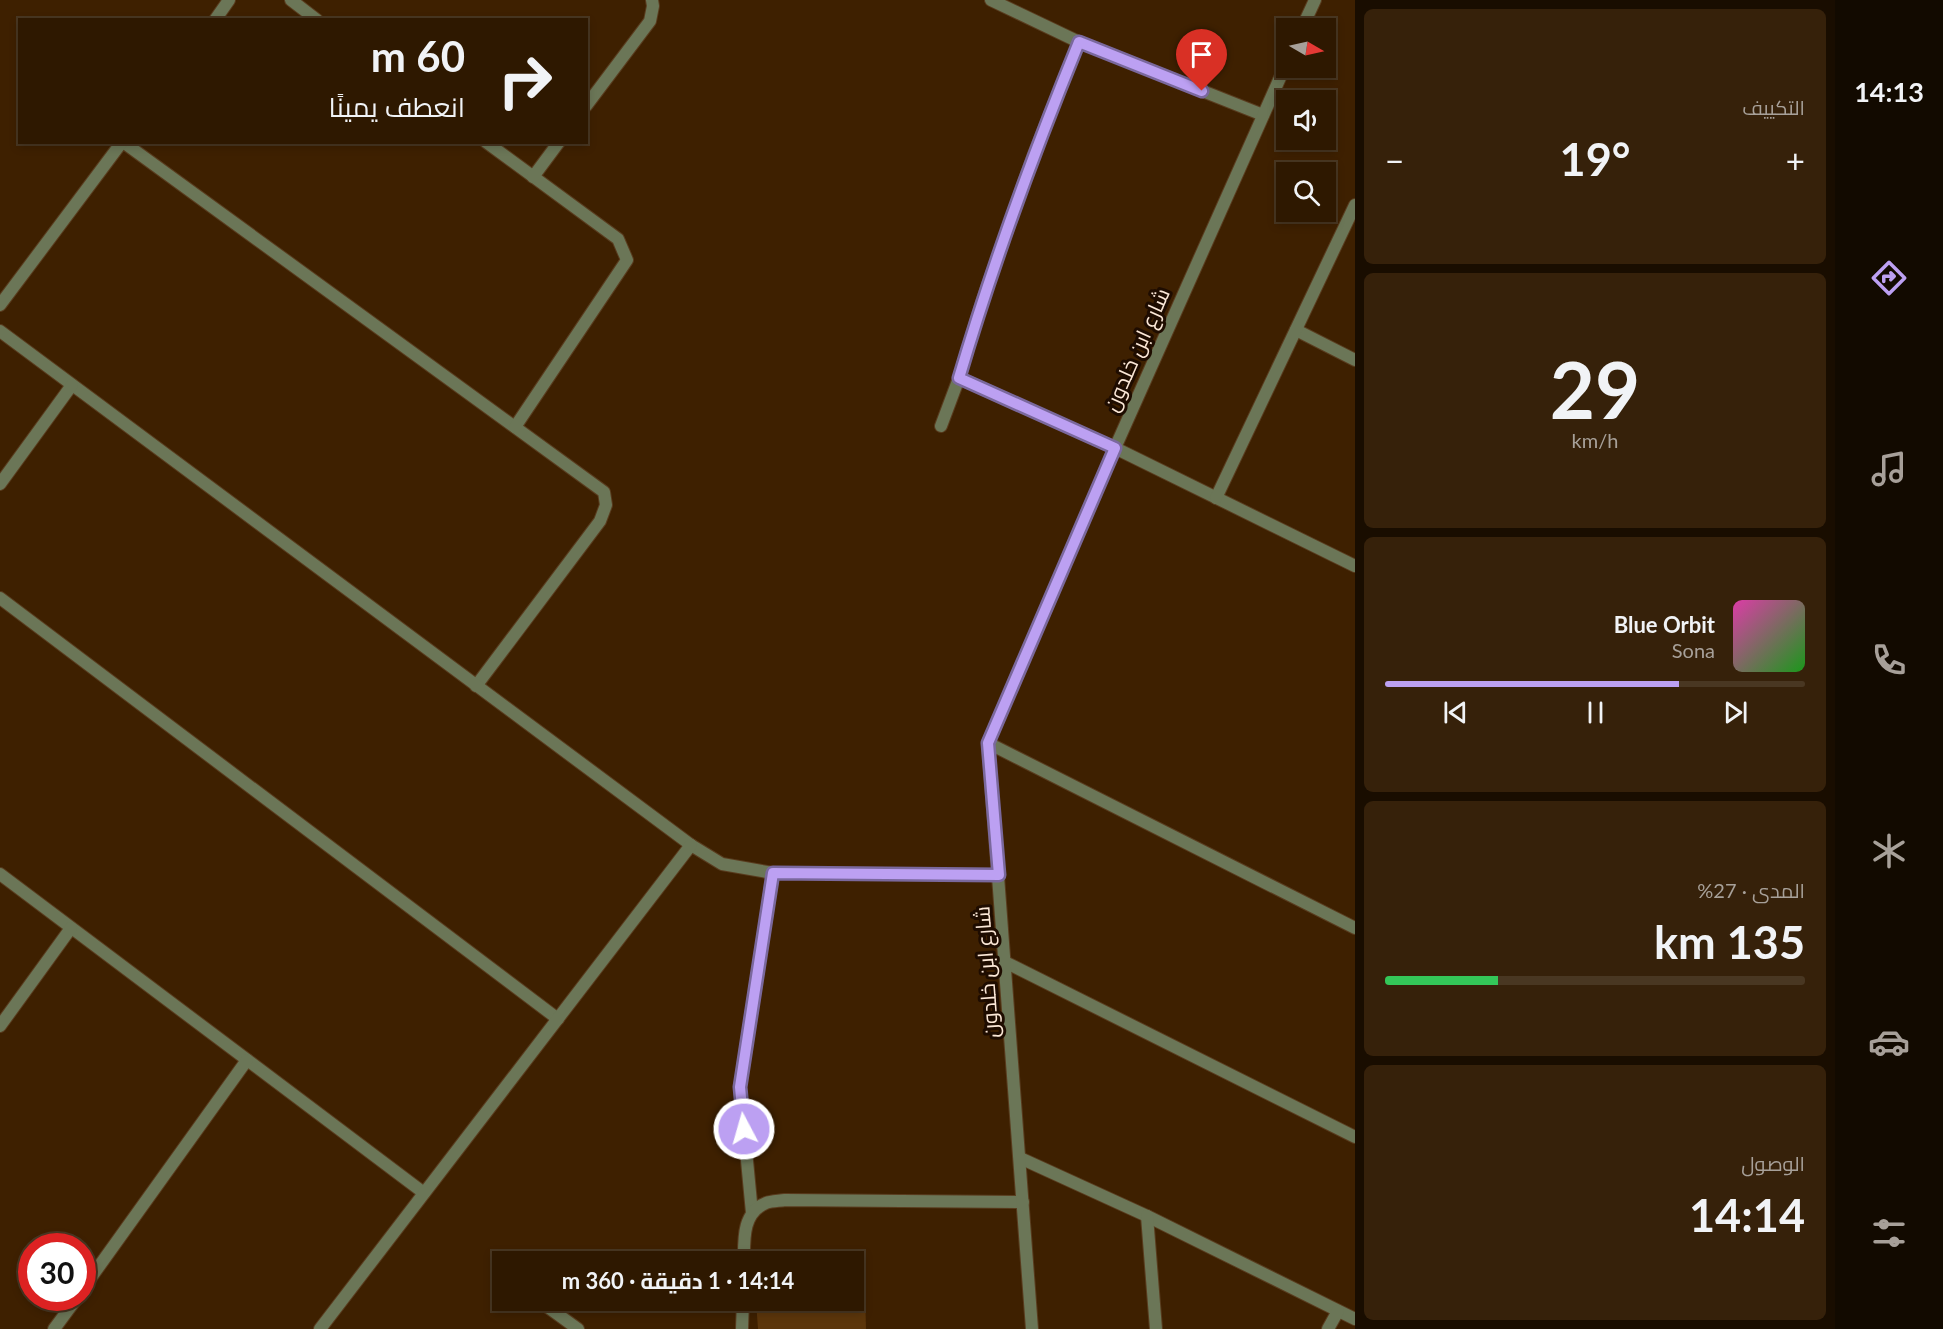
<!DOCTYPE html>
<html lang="ar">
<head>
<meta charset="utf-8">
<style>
  body { margin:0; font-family:Lato,Cairo,sans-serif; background:#36210a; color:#f1f3f6; direction:rtl; height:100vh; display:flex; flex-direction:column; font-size:22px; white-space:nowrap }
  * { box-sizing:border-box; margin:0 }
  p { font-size:20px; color:#a7a099 }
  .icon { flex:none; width:33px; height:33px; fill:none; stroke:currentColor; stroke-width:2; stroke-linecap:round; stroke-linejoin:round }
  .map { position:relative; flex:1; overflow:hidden; direction:ltr }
  .sheet { display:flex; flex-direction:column; gap:9px; padding:9px; background:#190d00; width:480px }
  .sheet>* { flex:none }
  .guide { position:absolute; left:18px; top:18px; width:570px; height:126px; border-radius:0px; box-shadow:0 3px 9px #0003,0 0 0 2px #493722; direction:rtl; background:#2e1800; color:#f1f3f6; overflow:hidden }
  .needle { width:39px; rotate:99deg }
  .tools { position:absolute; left:1276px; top:18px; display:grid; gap:12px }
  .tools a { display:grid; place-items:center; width:60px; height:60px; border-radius:0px; background:#2e1800; box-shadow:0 3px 9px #0003,0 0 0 2px #493722; font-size:30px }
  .speed { position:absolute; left:18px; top:1233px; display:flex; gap:12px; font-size:30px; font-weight:700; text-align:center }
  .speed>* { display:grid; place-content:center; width:78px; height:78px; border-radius:50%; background:#2e1800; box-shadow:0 3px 9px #0003,0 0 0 2px #493722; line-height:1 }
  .speed .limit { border:9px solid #d22; background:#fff; color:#111 }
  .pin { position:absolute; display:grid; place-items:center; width:51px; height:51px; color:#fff; margin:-62px -26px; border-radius:50% 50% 50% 0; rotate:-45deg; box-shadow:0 0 6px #0007 }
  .pin .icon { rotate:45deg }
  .me { position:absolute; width:66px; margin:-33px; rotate:354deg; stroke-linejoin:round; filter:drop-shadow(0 0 4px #0008) }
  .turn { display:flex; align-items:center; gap:21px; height:126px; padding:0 24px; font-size:27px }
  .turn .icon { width:78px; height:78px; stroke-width:2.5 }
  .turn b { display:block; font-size:42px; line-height:51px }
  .big { font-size:45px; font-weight:700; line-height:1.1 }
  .sheet .widget { flex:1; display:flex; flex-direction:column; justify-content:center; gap:9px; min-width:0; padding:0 21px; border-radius:9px; background:#36210a }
  .sheet .dial { align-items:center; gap:0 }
  .dial b { font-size:78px; line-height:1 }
  .song { display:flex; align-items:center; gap:18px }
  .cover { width:72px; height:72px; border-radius:9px; background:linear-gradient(135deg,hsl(320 70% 55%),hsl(120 70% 35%)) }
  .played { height:6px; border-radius:3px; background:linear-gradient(90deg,#bca0f2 70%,#493722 70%) }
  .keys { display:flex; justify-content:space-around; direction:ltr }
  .heat { display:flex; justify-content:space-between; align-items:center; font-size:33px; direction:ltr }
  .charge { height:9px; border-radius:4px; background:linear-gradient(90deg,#34c759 27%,#493722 0) }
  .trip { position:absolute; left:492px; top:1251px; width:372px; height:60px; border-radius:0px; background:#2e1800; box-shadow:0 3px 9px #0003,0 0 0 2px #493722; font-weight:700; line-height:60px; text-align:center; direction:rtl }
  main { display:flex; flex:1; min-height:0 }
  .tabs { display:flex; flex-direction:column; width:108px; justify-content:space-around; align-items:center; background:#120a00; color:#a7a099 }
  .tabs .icon { width:42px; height:42px }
  .tabs .on { color:#bca0f2 }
  .tabs b { font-size:27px; color:#f1f3f6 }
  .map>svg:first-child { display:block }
  .green { fill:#5c360b }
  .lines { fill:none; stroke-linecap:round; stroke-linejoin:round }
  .minor-casing { stroke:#593c1e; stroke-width:14 }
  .minor { stroke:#6b7657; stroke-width:12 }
  .route-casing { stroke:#7a689d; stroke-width:15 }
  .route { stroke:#bca0f2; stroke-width:10 }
  .labels { text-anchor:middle; stroke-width:6; stroke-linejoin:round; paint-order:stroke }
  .street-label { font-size:21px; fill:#fce8d7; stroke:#1e0c00 }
</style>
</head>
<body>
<main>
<nav class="tabs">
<b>14:13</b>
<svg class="icon on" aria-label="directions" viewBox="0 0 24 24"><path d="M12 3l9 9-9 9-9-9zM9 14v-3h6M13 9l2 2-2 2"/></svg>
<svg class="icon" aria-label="music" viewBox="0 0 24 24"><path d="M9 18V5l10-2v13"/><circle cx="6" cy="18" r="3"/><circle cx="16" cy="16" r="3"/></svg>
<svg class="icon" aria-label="phone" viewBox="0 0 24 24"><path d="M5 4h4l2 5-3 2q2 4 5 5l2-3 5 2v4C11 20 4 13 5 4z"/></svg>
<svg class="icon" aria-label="climate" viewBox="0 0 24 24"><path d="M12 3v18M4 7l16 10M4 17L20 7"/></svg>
<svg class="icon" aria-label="car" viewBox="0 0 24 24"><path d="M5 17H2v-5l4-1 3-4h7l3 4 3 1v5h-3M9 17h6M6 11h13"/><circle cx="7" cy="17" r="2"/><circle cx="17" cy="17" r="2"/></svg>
<svg class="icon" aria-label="filters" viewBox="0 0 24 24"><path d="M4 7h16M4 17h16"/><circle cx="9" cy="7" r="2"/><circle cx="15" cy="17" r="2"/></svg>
</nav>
<section class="sheet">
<div class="widget"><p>التكييف</p>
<div class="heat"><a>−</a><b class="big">19°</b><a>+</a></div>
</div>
<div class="widget dial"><b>29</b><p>km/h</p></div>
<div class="widget">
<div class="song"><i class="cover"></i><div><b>Blue Orbit</b><p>Sona</p></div></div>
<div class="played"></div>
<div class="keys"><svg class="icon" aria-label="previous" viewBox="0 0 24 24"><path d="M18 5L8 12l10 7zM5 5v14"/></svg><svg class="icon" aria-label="pause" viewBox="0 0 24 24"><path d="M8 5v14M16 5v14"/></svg><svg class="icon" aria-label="next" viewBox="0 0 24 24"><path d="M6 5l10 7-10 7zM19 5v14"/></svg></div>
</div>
<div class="widget"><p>المدى · 27%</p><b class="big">135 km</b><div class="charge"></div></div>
<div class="widget"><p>الوصول</p><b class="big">14:14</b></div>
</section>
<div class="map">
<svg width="1355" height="1329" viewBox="0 0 1355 1329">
  <rect width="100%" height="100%" fill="#3e2000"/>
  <!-- green -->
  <path class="green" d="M865,1289L866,1329H758L756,1301L854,1300V1290Z"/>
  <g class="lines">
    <defs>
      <g id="minor">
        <path d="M291,0L317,20"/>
        <path d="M991,0L1079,42L1263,115"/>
        <path d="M215,20L229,0"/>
        <path d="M1302,28L1315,0"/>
        <path d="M586,106L650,21L653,6L652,0"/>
        <path d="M123,142L604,492L606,505L600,521L476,686"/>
        <path d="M486,142L618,239L627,260L515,427"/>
        <path d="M533,177L559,142"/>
        <path d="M0,305L122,142"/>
        <path d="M1296,330L1355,360"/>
        <path d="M0,331L691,845L722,864L773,873L999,875"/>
        <path d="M959,378L1115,448L1355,566"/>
        <path d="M941,426L959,378L982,302L1034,154L1079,42"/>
        <path d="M0,484L72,385"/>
        <path d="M1216,498L1355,205"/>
        <path d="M0,598L558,1019"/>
        <path d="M988,743L1355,928"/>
        <path d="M0,874L424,1193"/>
        <path d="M1005,962L1355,1137"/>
        <path d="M0,1026L71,928"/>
        <path d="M1020,1158L1147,1216L1355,1319"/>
        <path d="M752,1213L740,1087L773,873"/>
        <path d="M1147,1216L1156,1329"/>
        <path d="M744,1262C744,1240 742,1213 766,1203C771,1201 779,1201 785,1200L1023,1202"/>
        <path d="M500,1274L502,1276"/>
        <path d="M82,1290L247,1060"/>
        <path d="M538,1300L578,1329"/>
        <path d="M54,1329L77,1298"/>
        <path d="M320,1329L691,845"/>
        <path d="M742,1329L743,1300"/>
        <path d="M1032,1329L988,743L1115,448L1287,62"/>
        <path d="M1328,1329L1338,1311"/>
      </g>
    </defs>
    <!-- minor casing -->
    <use href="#minor" class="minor-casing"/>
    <!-- minor -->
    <use href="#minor" class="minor"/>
  </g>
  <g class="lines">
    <defs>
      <path id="route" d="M744,1129L740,1087L773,873L999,875L988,743L1115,448L959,378C993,263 1034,152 1079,42L1202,91"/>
    </defs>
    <!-- route casing -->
    <use href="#route" class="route-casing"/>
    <!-- route -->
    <use href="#route" class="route"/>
  </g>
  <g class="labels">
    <!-- street labels -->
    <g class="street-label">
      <text transform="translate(1137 350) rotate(-66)" y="7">شارع ابن خلدون</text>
      <text transform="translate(987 972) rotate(-94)" y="7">شارع ابن خلدون</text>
    </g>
  </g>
</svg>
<div class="tools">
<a><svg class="needle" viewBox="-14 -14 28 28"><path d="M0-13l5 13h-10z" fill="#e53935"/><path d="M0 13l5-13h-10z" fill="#a7a099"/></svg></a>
<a><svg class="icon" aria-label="sound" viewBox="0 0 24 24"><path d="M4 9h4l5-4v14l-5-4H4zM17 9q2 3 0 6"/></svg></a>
<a><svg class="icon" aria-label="search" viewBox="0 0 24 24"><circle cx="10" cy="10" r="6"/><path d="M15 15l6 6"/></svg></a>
</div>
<div class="speed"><div class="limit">30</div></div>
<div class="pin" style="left:1202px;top:91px;background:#d93025"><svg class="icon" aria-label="arrive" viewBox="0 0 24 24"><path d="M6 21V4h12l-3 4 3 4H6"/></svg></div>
<svg class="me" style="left:744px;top:1129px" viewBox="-20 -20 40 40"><circle r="17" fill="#bca0f2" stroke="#fff" stroke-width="3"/><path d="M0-11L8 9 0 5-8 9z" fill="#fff"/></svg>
<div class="trip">14:14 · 1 دقيقة · 360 m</div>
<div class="guide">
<div class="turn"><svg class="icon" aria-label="right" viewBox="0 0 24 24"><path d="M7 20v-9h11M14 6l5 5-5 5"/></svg><div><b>60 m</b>انعطف يمينًا</div></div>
</div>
</div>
</main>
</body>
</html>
